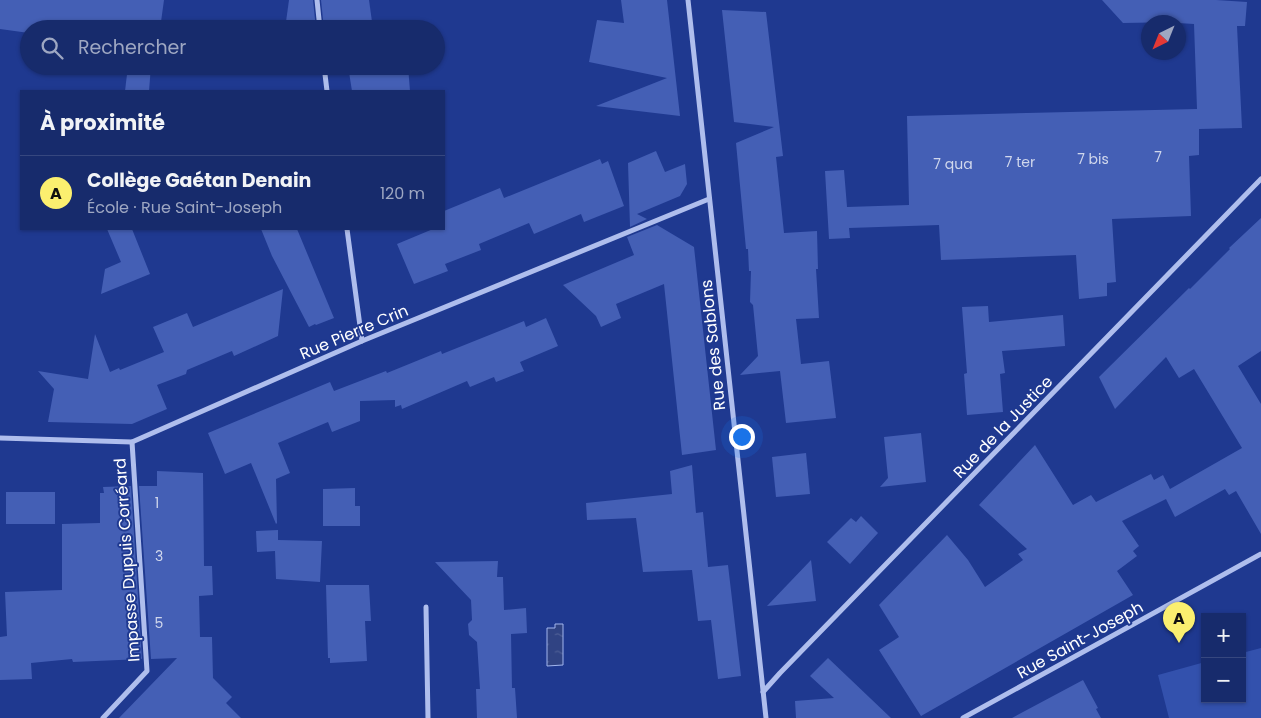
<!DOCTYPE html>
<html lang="fr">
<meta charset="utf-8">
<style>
:root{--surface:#172b6c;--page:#203372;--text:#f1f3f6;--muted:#9ea7c2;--line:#36477f;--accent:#fbef6f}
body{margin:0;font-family:Poppins,sans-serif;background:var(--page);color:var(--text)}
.controls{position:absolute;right:15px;bottom:15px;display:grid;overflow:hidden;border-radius:0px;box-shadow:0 1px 4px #0004}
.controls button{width:45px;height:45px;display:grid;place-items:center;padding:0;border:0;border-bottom:1px solid var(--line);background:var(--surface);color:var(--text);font:25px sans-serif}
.compass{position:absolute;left:1141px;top:15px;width:45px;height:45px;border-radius:50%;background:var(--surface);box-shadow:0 1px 4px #0004;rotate:223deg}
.you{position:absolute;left:741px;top:436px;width:18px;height:18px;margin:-12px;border:4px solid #fff;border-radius:50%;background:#1a73e8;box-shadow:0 0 0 8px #1a73e833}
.badge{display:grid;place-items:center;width:32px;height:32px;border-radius:50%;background:var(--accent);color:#111;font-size:16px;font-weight:700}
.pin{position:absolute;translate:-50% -41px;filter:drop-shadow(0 1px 2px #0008)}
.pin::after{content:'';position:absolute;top:26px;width:18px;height:15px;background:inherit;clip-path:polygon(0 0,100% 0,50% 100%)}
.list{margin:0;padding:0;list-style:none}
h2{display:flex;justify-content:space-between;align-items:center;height:65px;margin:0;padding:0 20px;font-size:21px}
h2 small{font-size:16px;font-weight:400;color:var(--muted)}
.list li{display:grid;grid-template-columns:32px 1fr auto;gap:15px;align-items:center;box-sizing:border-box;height:75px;padding:0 20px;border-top:1px solid var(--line)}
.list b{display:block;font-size:19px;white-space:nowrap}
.list p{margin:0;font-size:16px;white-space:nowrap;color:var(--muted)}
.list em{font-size:16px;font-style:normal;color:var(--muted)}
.icon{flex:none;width:28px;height:28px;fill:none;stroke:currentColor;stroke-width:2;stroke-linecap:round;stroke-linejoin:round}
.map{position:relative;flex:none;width:1261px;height:718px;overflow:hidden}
.search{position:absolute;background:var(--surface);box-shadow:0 1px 4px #0004;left:20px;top:20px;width:425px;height:55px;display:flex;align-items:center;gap:12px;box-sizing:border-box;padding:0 18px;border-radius:28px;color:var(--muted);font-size:19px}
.panel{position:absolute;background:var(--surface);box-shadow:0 1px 4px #0004;left:20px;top:90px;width:425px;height:140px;border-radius:0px}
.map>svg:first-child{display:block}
</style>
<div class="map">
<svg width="1261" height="718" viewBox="0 0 1261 718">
<defs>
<pattern id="water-ripples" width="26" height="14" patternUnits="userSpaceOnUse" patternTransform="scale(1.25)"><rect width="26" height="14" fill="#304383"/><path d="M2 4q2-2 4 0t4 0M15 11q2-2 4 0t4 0" fill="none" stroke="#4f5f96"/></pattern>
</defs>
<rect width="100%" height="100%" fill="#1f3990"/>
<path fill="#3351ad" d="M 1261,648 L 1261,718 L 1169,718 L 1158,675 L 1205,662 L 1205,699 L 1242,699 L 1242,653 Z"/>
<path fill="url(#water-ripples)" stroke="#a2b6ee" d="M 555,624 L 563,624 L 563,665 L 547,666 L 547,628 L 555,628 Z"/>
<g fill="#445fb5">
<path d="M 0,0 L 164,0 L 160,29 L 29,29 L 29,33 L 0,29 Z"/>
<path d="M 289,0 L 313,0 L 316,29 L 285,29 Z"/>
<path d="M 321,0 L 369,0 L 373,29 L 324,29 Z"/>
<path d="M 621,0 L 667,0 L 680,116 L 596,106 L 667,78 L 589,62 L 597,20 L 624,23 Z"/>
<path d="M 1102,0 L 1216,0 L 1247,2 L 1245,26 L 1237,26 L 1242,128 L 1199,129 L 1199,155 L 1189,156 L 1191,216 L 1112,219 L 1116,282 L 1107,283 L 1107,296 L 1079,299 L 1076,255 L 941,260 L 939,225 L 849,228 L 850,238 L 829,239 L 825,171 L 844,170 L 847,207 L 909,205 L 907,116 L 1197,109 L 1194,24 L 1178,23 L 1178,22 L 1123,23 Z"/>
<path d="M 722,10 L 766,12 L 783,156 L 776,157 L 784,233 L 817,231 L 818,269 L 816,269 L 819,318 L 796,319 L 801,364 L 829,361 L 836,418 L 786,423 L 780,371 L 740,375 L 758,356 L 753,305 L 750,302 L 751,271 L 749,271 L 748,249 L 746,249 L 736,143 L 774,127 L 734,122 Z"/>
<path d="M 128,66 L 151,66 L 149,91 L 125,91 Z"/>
<path d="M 348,66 L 408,66 L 410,91 L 352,91 Z"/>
<path d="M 656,151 L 665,172 L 685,164 L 687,184 L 680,196 L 637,214 L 647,219 L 630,227 L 628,163 Z"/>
<path d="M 600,159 L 602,164 L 608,161 L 624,206 L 584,222 L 581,214 L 534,234 L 529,223 L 479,244 L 481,250 L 445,264 L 448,271 L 414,284 L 397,244 L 433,229 L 444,229 L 444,211 L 500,188 L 504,198 Z"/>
<path d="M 1261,218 L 1261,351 L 1238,366 L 1261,404 L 1261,534 L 1236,491 L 1229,495 L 1225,489 L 1175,517 L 1166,499 L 1122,521 L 1139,546 L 1133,551 L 1137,556 L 1117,571 L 1133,595 L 921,716 L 879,650 L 899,637 L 879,605 L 947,535 L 968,560 L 985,587 L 1023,560 L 1018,554 L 1027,549 L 979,505 L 1035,445 L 1073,505 L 1091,495 L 1096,502 L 1151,474 L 1154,480 L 1163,475 L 1170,489 L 1242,448 L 1194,369 L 1179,378 L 1166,357 L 1115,409 L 1099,377 L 1189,288 L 1190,289 L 1230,249 L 1229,248 Z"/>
<path d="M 657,225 L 694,247 L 716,450 L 682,455 L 664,284 L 616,304 L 621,318 L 601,327 L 596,316 L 563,285 L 634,255 L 627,237 Z"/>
<path d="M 107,229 L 132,229 L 150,274 L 101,294 L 105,269 L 121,262 Z"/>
<path d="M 261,229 L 297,229 L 334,318 L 316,325 L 315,324 L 309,327 L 272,256 Z"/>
<path d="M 283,289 L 278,336 L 234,356 L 232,351 L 187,370 L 186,374 L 157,385 L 167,409 L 132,424 L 48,422 L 54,389 L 38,371 L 88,379 L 95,334 L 110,372 L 119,368 L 120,370 L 164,352 L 153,327 L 187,313 L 193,327 Z"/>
<path d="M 988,306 L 989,322 L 1063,315 L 1065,346 L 1002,351 L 1005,373 L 1000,374 L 1003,412 L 967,415 L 964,374 L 967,373 L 962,307 Z"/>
<path d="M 546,318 L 558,346 L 520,362 L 524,371 L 496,382 L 494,377 L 470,387 L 467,381 L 402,409 L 401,405 L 395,407 L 395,400 L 360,401 L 360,421 L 332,432 L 328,422 L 278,443 L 290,473 L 276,479 L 277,523 L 276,524 L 251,463 L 225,474 L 208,433 L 330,382 L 334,391 L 386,371 L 387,373 L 441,351 L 442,354 L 524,321 L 526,327 Z"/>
<path d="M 921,433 L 926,482 L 880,487 L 888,478 L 884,437 Z"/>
<path d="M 806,453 L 810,494 L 776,497 L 772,457 Z"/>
<path d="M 692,465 L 696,513 L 703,512 L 708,567 L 728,565 L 741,676 L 718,679 L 711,620 L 698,621 L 692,570 L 643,572 L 636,518 L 587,520 L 586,503 L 672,494 L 670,471 Z"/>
<path d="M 157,471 L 203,473 L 204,566 L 212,566 L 213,595 L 199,596 L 200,637 L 212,637 L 213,678 L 232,697 L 226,703 L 241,718 L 119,718 L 177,658 L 151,659 L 139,486 L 157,486 Z"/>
<path d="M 131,486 L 142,659 L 73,662 L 72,659 L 31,663 L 32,679 L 0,680 L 0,637 L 7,636 L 5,592 L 62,590 L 62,524 L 100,523 L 100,493 L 104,493 L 103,487 Z"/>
<path d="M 355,488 L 355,506 L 360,506 L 360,526 L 323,526 L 323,489 Z"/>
<rect x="6" y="492" width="49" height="32"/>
<path d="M 861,516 L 878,533 L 850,564 L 827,542 L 851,518 L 856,522 Z"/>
<path d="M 278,530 L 278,540 L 322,541 L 320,582 L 276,579 L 275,551 L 257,552 L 256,531 Z"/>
<path d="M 811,560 L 816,601 L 767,606 Z"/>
<path d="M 498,561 L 497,577 L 503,577 L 504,610 L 526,608 L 527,633 L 511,634 L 512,688 L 515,688 L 517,718 L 477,718 L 476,689 L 480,689 L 477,642 L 469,635 L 468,624 L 472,620 L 471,600 L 435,562 Z"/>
<path d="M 326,585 L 369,585 L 371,621 L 365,621 L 367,661 L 330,663 L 330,658 L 328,658 Z"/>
<path d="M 828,658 L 891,718 L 796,718 L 795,701 L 834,698 L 810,676 Z"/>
<path d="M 1083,680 L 1098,708 L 1096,709 L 1101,718 L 1012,718 Z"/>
</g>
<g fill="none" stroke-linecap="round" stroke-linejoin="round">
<g stroke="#afbeed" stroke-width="5">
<path d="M 317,0 L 320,29"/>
<path d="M 688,0 L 766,718"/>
<path d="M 324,66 L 327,91"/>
<path d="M 347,229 L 362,341"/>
<path d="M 0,438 L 132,442 L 362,341 L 709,199"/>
<path d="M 426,607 L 428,718"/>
<path d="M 763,692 L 780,673 L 1261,179"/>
<path d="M 103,718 L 147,671 L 132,442"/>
<path d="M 963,718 L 1261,554"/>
</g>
</g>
<g text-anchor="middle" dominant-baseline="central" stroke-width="4" stroke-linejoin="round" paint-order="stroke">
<g font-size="14" fill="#d0d7ec">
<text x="1158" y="157">7</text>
<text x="1093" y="159">7 bis</text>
<text x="1020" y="162">7 ter</text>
<text x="953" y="164">7 qua</text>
<text x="157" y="503">1</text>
<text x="159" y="556">3</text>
<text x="159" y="623">5</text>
</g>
<g font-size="16" fill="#fff" stroke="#1f3990">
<text transform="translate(354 332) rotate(-23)">Rue Pierre Crin</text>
<text transform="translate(713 345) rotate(-96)">Rue des Sablons</text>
<text transform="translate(1003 427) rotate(-46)">Rue de la Justice</text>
<text transform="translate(127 560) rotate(-94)">Impasse Dupuis Corréard</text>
<text transform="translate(1080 640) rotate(-29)">Rue Saint-Joseph</text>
</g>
</g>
</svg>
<div class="controls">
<button>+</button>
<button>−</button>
</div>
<svg class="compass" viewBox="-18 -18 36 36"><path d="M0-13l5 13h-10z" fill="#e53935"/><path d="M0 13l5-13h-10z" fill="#9ea7c2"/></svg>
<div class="you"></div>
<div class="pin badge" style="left:1179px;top:643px">A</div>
<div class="search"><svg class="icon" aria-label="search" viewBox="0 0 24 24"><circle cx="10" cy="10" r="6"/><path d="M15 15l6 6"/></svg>Rechercher</div>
<section class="panel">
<h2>À proximité<small></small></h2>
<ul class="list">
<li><span class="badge">A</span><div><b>Collège Gaétan Denain</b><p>École · Rue Saint-Joseph</p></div><em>120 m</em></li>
</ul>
</section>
</div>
